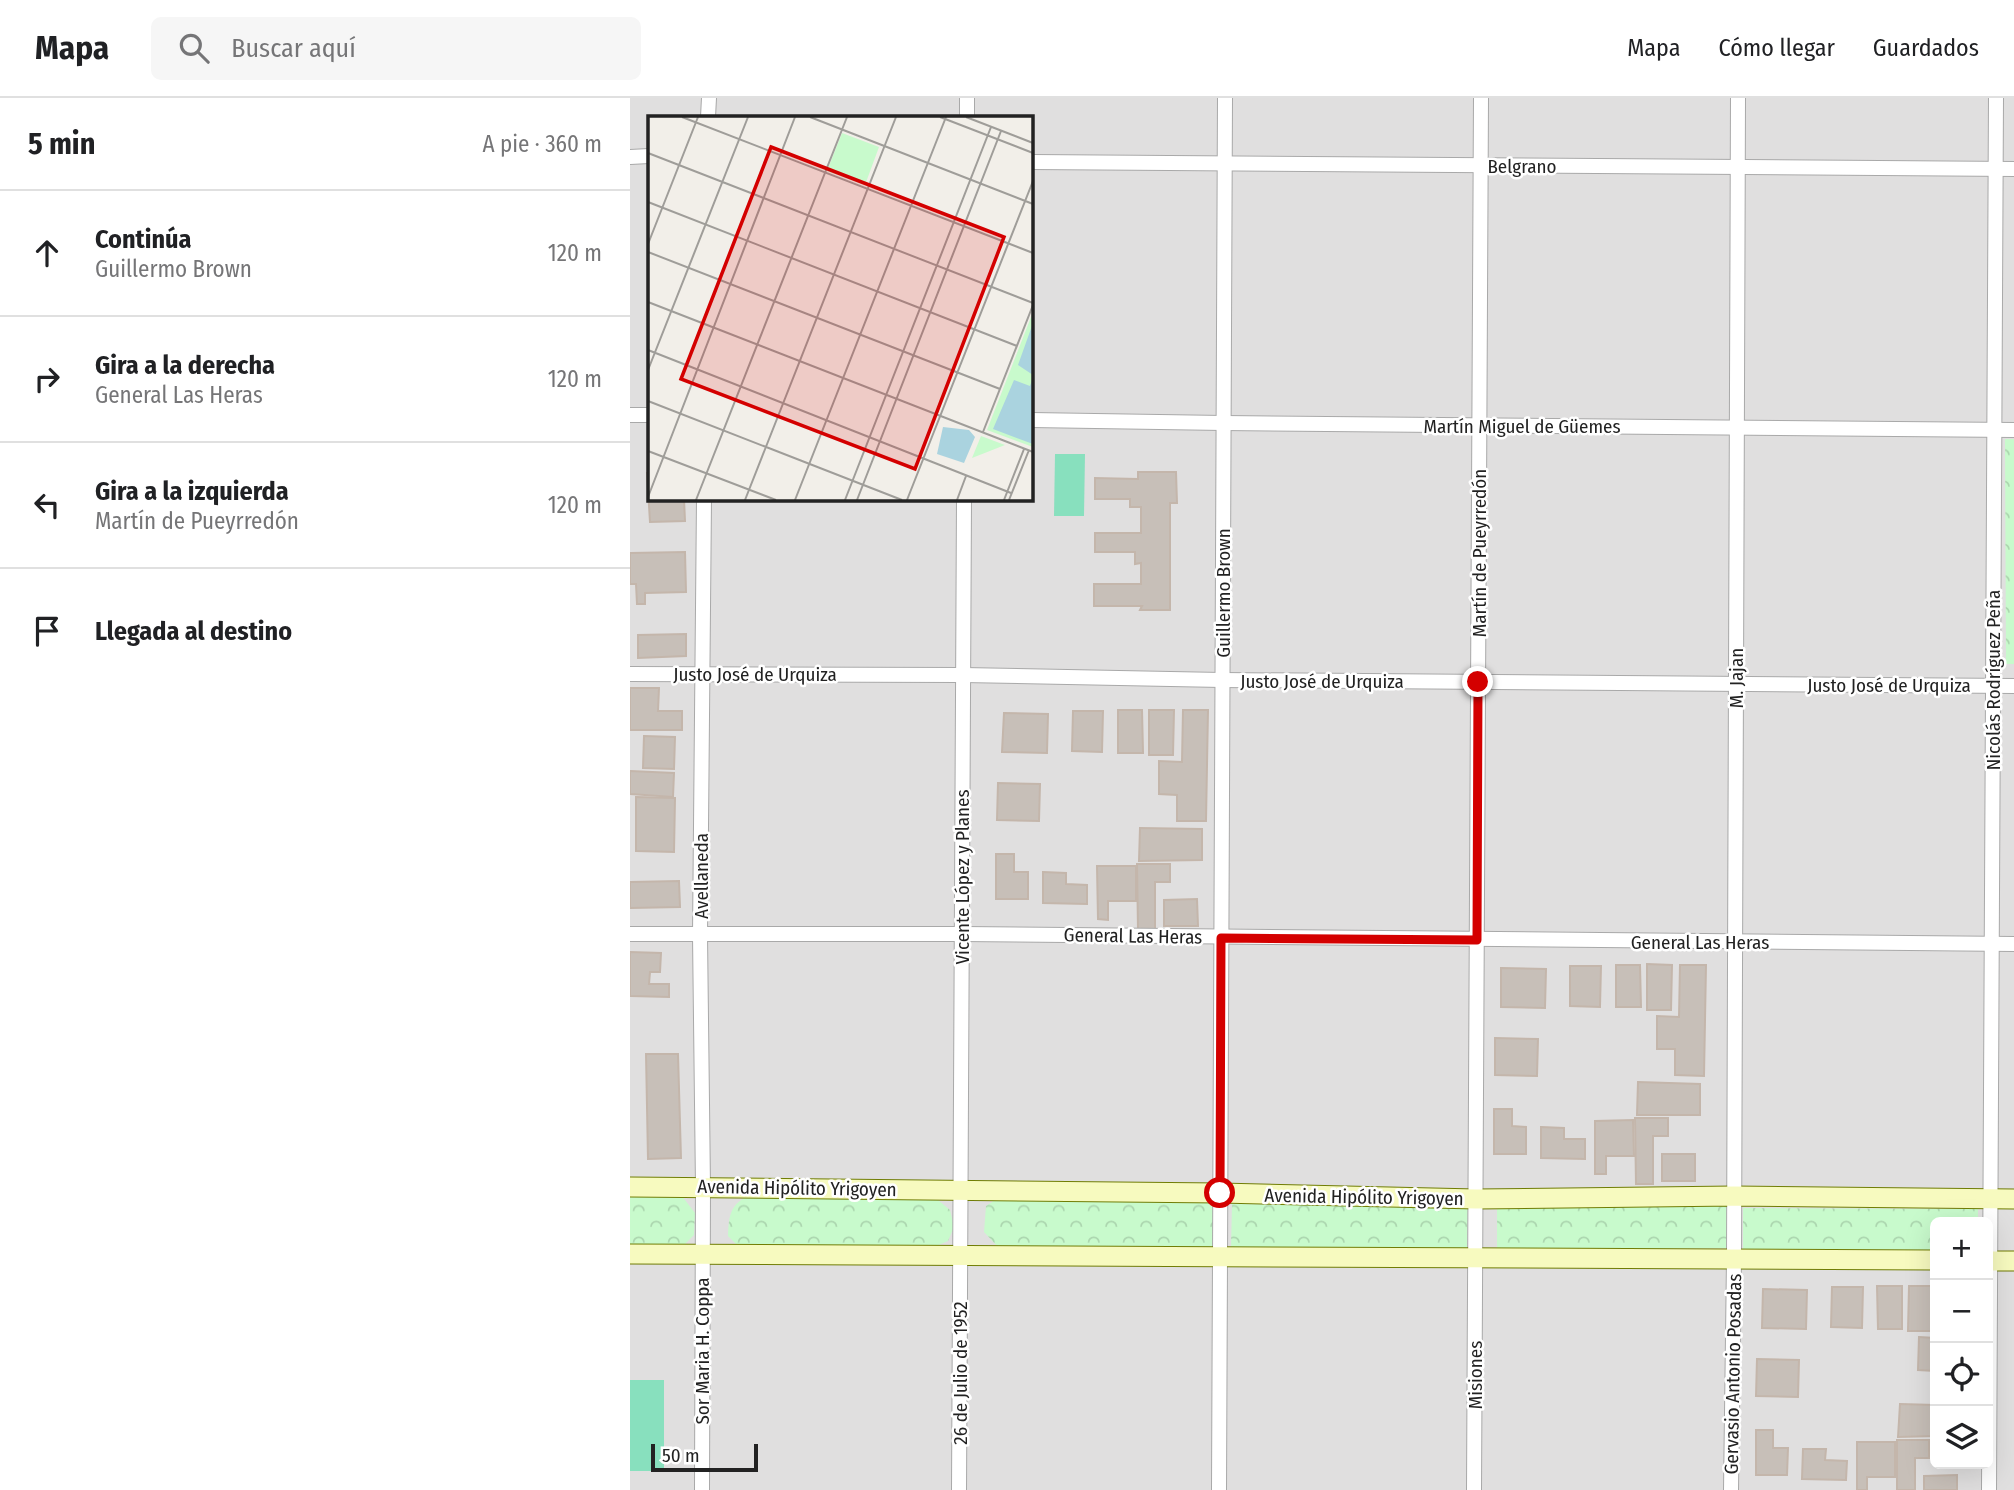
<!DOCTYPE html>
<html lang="es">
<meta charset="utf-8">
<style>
:root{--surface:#fff;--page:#f6f6f6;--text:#202124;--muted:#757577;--line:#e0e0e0}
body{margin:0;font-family:"Fira Sans Condensed",sans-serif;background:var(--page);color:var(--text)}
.controls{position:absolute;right:21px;bottom:21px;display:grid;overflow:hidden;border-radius:10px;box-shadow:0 7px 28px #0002}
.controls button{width:63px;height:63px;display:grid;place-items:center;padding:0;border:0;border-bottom:2px solid var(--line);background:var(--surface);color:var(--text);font:35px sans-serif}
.scale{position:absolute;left:21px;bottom:18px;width:107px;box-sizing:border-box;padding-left:7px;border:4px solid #222;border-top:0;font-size:19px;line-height:24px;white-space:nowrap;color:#222;-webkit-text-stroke:5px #fff;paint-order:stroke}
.stop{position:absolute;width:21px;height:21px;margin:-16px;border:5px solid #d40000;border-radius:50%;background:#fff}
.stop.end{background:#d40000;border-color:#fff;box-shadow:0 2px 7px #0008}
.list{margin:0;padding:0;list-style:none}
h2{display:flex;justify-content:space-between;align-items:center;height:91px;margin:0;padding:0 28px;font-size:30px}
h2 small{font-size:23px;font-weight:400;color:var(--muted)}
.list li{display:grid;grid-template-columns:46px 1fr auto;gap:21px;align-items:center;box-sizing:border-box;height:126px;padding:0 28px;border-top:2px solid var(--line)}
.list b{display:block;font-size:26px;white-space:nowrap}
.list p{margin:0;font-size:23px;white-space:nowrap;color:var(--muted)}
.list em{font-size:23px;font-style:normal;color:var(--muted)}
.icon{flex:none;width:38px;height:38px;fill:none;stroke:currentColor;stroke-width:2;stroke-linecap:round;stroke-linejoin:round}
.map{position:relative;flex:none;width:1384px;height:1392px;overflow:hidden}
header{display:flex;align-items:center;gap:42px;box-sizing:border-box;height:98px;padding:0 35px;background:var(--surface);border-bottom:2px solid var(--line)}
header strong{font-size:33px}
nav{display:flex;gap:38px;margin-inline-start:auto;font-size:24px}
.search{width:490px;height:63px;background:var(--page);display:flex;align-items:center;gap:18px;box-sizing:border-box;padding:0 24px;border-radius:10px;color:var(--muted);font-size:26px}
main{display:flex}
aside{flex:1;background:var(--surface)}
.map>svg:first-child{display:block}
</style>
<header>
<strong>Mapa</strong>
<div class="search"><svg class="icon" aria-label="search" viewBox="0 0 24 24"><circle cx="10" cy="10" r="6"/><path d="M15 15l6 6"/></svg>Buscar aquí</div>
<nav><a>Mapa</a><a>Cómo llegar</a><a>Guardados</a></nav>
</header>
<main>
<aside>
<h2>5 min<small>A pie · 360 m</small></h2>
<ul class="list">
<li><svg class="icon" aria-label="ahead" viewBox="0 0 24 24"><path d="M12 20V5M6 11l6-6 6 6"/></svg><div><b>Continúa</b><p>Guillermo Brown</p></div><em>120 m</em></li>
<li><svg class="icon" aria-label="right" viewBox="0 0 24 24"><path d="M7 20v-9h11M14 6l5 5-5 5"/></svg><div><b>Gira a la derecha</b><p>General Las Heras</p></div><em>120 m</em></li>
<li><svg class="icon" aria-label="left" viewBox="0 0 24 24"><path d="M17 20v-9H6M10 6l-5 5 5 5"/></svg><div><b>Gira a la izquierda</b><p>Martín de Pueyrredón</p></div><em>120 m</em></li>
<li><svg class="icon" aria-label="arrive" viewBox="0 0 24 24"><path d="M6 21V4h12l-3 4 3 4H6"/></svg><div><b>Llegada al destino</b></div></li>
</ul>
</aside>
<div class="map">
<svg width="1384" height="1392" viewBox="0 0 1384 1392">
<defs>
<pattern id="park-crowns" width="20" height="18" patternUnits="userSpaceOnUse" patternTransform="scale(1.75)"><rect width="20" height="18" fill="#c8facc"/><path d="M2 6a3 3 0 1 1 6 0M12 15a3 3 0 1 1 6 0" fill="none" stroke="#acd6af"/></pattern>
</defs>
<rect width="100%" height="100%" fill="#f2efe9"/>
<path fill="#e0dfdf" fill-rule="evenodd" d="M 0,0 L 1384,0 L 1384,1392 L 0,1392 ZM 19,19 L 401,19 L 401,401 L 19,401 ZM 1305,1124 L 1358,1124 L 1358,1366 L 1305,1366 Z"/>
<g fill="url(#park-crowns)">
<path d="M 1375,341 L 1384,341 L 1384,566 L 1376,566 Z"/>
<path d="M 0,1098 L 52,1098 L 65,1115 L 64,1137 L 54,1147 L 0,1147 Z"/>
<path d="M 116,1099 L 308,1102 L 320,1112 L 324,1129 L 318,1143 L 299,1151 L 110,1150 L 98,1138 C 99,1120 99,1108 116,1099 Z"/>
<path d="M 368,1100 L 585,1104 L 585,1149 L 368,1149 L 354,1134 L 356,1108 Z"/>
<path d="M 602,1106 L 838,1109 L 837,1152 L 601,1149 Z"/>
<path d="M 1099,1107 L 1099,1150 L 867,1152 L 867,1109 Z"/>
<path d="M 1113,1110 L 1348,1111 L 1348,1124 L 1305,1124 L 1305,1152 L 1113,1151 Z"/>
</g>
<g fill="#88e0be">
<path d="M 425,356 L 455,356 L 454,418 L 424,418 Z"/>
<rect x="0" y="1282" width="34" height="91"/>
</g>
<g fill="#c7bfb8" stroke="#c4b6ab" stroke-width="2">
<path d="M 508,374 L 546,374 L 547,405 L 540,405 L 540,512 L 510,512 L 512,508 L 464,508 L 464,486 L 511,486 L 511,465 L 505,466 L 505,454 L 465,454 L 465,435 L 511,435 L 511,409 L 500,409 L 500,401 L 465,401 L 465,380 L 508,381 Z"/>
<path d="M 17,375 L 19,375 L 19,401 L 54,401 L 55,423 L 20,424 Z"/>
<path d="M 55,454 L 56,494 L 15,495 L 15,506 L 7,506 L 6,486 L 0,486 L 0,455 Z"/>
<path d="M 56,536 L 56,558 L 8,560 L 8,537 Z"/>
<path d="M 0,590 L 29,590 L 28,613 L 52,613 L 52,632 L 0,632 Z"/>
<path d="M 488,612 L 512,612 L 513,655 L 488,655 Z"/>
<path d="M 519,612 L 544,612 L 543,657 L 519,657 Z"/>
<path d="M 553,612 L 578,612 L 576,723 L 547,723 L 547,697 L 529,696 L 529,663 L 552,664 Z"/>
<path d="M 443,613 L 473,613 L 472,654 L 442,653 Z"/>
<path d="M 374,615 L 418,616 L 417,655 L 372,654 Z"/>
<path d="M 14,638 L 45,639 L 44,671 L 13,670 Z"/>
<path d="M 0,673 L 44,675 L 43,699 L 0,696 Z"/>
<path d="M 368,685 L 410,686 L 409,723 L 367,722 Z"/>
<path d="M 6,699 L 45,700 L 44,754 L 6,753 Z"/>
<path d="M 510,730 L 572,731 L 572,762 L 509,763 Z"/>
<path d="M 366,756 L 384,756 L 384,774 L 398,774 L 398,801 L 366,801 Z"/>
<path d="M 507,766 L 540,766 L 540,784 L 525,784 L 525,831 L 508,831 Z"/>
<path d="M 467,768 L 506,768 L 506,803 L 478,803 L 478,822 L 468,821 Z"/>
<path d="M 413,774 L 436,775 L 436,786 L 457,787 L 457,806 L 413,805 Z"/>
<path d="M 49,783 L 50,809 L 0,810 L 0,784 Z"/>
<path d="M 567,801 L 568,828 L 534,828 L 534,802 Z"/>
<path d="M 0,854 L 31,855 L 30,874 L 20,874 L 19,886 L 39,886 L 39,899 L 0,898 Z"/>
<path d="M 1017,866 L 1042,867 L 1041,912 L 1017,912 Z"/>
<path d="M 986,867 L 1010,867 L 1011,909 L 986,909 Z"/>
<path d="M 1050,867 L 1076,867 L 1074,978 L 1045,977 L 1045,951 L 1027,951 L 1027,918 L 1049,919 Z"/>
<path d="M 940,868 L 971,868 L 970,909 L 940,908 Z"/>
<path d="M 871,870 L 916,871 L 915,910 L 871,909 Z"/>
<path d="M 865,940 L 908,941 L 907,978 L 865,977 Z"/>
<path d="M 16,956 L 48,956 L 51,1060 L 18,1061 Z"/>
<path d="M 1008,984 L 1070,986 L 1070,1017 L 1007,1017 Z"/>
<path d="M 864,1011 L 882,1011 L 882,1028 L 896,1029 L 896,1056 L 864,1056 Z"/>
<path d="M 1005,1020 L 1038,1020 L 1038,1038 L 1023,1038 L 1023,1086 L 1006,1086 Z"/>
<path d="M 1003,1022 L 1004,1058 L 976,1058 L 976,1076 L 965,1076 L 965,1023 Z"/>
<path d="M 911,1029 L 934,1030 L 934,1041 L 955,1041 L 955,1061 L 911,1060 Z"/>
<rect x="1032" y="1056" width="33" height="27"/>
<path d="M 1247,1188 L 1272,1188 L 1272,1231 L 1248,1231 Z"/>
<path d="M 1279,1188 L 1303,1188 L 1303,1233 L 1278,1233 Z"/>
<path d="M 1202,1189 L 1233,1189 L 1232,1230 L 1201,1229 Z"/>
<path d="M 1133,1191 L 1177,1192 L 1176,1231 L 1132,1230 Z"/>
<path d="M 1289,1239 L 1305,1240 L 1305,1273 L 1288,1272 Z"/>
<path d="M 1127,1261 L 1169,1262 L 1168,1299 L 1126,1298 Z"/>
<path d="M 1270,1306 L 1305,1307 L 1305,1338 L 1268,1339 Z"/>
<path d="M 1126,1332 L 1143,1332 L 1143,1350 L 1158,1350 L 1157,1377 L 1126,1377 Z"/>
<path d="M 1267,1342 L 1299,1342 L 1299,1360 L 1285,1360 L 1285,1392 L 1267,1392 Z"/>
<path d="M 1227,1344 L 1265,1344 L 1265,1379 L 1237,1379 L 1237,1392 L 1227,1392 Z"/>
<path d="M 1173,1351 L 1196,1351 L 1195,1362 L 1217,1363 L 1216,1382 L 1172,1381 Z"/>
<path d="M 1327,1377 L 1327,1392 L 1294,1392 L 1294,1378 Z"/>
</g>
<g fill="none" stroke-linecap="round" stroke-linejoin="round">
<g stroke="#a9a9a9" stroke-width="16">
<g id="street">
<path d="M 337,0 L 337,19"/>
<path d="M 78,19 L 79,0"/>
<path d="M 0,59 L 19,58"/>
<path d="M 401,64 L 1384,71"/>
<path d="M 0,317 L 19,317"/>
<path d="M 401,322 L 593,325 L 1384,332"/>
<path d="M 0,576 L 333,577 L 592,582 L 1384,588"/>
<path d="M 0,836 L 332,836 L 1384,846"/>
<path d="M 72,1392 L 73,1089 L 70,837 L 74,401"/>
<path d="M 329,1392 L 334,401"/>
<path d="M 589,1392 L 595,0"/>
<path d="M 844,1392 L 851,0"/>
<path d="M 1101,1392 L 1104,1161 L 1108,0"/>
<path d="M 1359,1392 L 1366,0"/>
</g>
</g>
<g stroke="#707d05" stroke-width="21">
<g id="secondary">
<path d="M 0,1089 L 590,1095 L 846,1101 L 1104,1098 L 1384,1101"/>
<path d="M 0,1156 L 1305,1162"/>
<path d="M 1358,1163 L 1384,1163"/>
</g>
</g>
<use href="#street" stroke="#fff" stroke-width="14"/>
<use href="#secondary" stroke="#f7fabf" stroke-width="19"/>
</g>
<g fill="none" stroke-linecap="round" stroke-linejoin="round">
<path stroke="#d40000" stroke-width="9" d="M 590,1095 L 591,840 L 847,842 L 848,584"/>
</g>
<g text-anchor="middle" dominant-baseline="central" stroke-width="5" stroke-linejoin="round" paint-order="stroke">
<g font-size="19" fill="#222" stroke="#fff">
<text x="892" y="68">Belgrano</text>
<text x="892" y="328">Martín Miguel de Güemes</text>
<text transform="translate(849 455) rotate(-90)">Martín de Pueyrredón</text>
<text transform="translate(593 495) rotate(-90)">Guillermo Brown</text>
<text x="125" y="576">Justo José de Urquiza</text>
<text transform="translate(1106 580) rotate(-90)">M. Jajan</text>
<text transform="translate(1363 582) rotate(-90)">Nicolás Rodríguez Peña</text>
<text x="692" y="583">Justo José de Urquiza</text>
<text x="1259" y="587">Justo José de Urquiza</text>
<text transform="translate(71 778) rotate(-90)">Avellaneda</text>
<text transform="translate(332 779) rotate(-90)">Vicente López y Planes</text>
<text transform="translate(503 838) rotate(1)">General Las Heras</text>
<text x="1070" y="844">General Las Heras</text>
<text transform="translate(167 1090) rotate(1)">Avenida Hipólito Yrigoyen</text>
<text transform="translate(734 1099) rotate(1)">Avenida Hipólito Yrigoyen</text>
<text transform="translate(72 1253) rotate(-90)">Sor Maria H. Coppa</text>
<text transform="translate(330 1275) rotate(-90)">26 de Julio de 1952</text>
<text transform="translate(1103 1276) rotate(-89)">Gervasio Antonio Posadas</text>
<text transform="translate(845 1277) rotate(-90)">Misiones</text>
</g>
</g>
<g transform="translate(18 18)">
<rect width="385" height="385" fill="#f2efe9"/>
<path d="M 194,17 L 231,31 L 217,69 L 179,55 ZM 385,196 L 385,331 L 339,314 ZM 333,320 L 357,329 L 324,342 Z" fill="#c8facc"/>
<path d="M 385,207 L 385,259 L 370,249 ZM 385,261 L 385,328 L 345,313 L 366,264 L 382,270 ZM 295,311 L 321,314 L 327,321 L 316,347 L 289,338 Z" fill="#aad3df"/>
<path fill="none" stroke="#9f9d99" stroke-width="2" d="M 34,1 L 385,137M 162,1 L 385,88M 292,1 L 385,37M 318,1 L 385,27M 0,37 L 385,187M 0,86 L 369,230M 0,128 L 50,1M 0,136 L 352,273M 0,186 L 385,336M 0,234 L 363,377M 0,254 L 100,1M 0,285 L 254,384M 335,316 L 385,189M 0,335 L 128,384M 0,381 L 147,1M 48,384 L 199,1M 97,384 L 248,1M 147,384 L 298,1M 197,384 L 343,11M 209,384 L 353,15M 259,384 L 385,65M 309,384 L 318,360M 356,384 L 376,333M 361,384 L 381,334"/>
<path fill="#d40000" fill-opacity="0.15" stroke="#d40000" stroke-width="3.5" d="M 123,31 L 356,121 L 267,353 L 33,263 Z"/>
<rect width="385" height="385" fill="none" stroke="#222" stroke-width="3.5"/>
</g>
</svg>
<div class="controls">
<button>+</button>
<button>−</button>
<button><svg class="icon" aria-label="locate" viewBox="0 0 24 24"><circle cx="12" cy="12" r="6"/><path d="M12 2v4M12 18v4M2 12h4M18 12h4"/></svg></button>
<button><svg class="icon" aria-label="layers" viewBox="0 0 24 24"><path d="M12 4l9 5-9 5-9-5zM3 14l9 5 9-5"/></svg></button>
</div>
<div class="scale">50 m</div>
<div class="stop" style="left:590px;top:1095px"></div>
<div class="stop end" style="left:848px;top:584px"></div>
</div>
</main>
